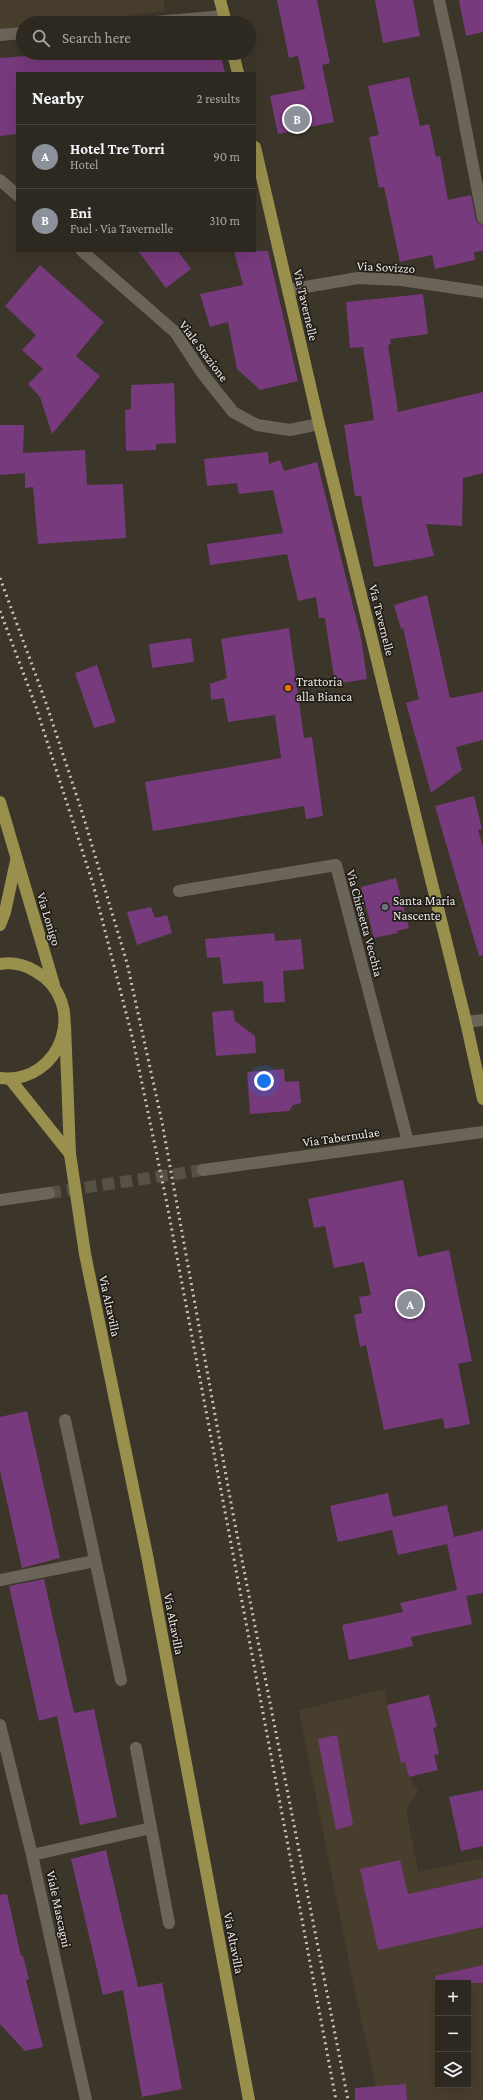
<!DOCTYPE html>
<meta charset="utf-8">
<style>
:root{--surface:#2d2820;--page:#353029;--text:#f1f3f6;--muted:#a7a6a5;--line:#48443e;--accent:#8c9099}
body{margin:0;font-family:"Crimson Pro",serif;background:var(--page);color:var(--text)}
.controls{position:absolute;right:12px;bottom:12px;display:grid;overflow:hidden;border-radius:0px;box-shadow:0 4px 16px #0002}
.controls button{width:36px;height:36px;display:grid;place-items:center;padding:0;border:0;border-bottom:1px solid var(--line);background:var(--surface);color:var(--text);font:20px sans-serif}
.you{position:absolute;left:264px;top:1081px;width:14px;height:14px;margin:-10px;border:3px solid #fff;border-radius:50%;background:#1a73e8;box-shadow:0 0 0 6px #1a73e833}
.badge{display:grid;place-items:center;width:26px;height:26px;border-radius:50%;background:var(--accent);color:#fff;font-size:13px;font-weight:700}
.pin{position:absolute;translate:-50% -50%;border:2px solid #fff;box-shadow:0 1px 4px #0006}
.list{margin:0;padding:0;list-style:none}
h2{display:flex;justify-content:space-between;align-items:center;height:52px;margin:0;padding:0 16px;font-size:17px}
h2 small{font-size:13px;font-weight:400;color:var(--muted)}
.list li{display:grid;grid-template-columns:26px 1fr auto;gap:12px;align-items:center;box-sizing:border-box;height:64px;padding:0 16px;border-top:1px solid var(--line)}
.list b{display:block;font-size:15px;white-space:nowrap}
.list p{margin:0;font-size:13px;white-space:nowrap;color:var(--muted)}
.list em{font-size:13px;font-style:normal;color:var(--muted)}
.icon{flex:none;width:22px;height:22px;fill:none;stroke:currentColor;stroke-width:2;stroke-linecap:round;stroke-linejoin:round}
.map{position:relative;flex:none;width:483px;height:2100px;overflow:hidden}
.search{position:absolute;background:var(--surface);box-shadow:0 4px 16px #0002;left:16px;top:16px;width:240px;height:44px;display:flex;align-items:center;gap:10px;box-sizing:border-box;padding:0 14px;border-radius:22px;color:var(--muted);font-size:15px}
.panel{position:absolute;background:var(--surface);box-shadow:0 4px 16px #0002;left:16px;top:72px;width:240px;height:180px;border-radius:0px}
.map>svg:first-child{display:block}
</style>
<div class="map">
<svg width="483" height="2100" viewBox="0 0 483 2100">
<rect width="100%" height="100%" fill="#3c362a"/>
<g fill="#483e2d" fill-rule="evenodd">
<path d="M 0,0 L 164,0 L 165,11 L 71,23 L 23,23 L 23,29 L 0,32 Z"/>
<path d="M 384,1689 L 401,1763 L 405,1762 L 409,1777 L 418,1791 L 406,1809 L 418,1872 L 483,1858 L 483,2100 L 379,2100 L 352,1977 L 299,1710 ZM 438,1983 L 468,1983 L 468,2085 L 438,2085 Z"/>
</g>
<g fill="#773a7c">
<path d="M 277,0 L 317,0 L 330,63 L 322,65 L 334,122 L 278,134 L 270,96 L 305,89 L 298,56 L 289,58 Z"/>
<path d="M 375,0 L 413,0 L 420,36 L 383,43 Z"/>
<path d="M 459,0 L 483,0 L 483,32 L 466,36 Z"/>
<path d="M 66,53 L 220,53 L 225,73 L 17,73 L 17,134 L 0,136 L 0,58 Z"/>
<path d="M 409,77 L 420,126 L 429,124 L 436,157 L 440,156 L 448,200 L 471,195 L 476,220 L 478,223 L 483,225 L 483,251 L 474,252 L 475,260 L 435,269 L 432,255 L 400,262 L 384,187 L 379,188 L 369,137 L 379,135 L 368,86 Z"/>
<path d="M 138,251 L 178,251 L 191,269 L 166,288 Z"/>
<path d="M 234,251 L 268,251 L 298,381 L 260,390 L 237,369 L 228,322 L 210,327 L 200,294 L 243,285 Z"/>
<path d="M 40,265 L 104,322 L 76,356 L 100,376 L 52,434 L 40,397 L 28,384 L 43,369 L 22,350 L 36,335 L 5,306 Z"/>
<path d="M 423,294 L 428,334 L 390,339 L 391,344 L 388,345 L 398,412 L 483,392 L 483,473 L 463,478 L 462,526 L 426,524 L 434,556 L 374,567 L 361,496 L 355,496 L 344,425 L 374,420 L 363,347 L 350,348 L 346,302 Z"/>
<path d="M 174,383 L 176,443 L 156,444 L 156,450 L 126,451 L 125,410 L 131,409 L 131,385 Z"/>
<path d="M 0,425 L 24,425 L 23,453 L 85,450 L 87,485 L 123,484 L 126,538 L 38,544 L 33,487 L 25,488 L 25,473 L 0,475 Z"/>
<path d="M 268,452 L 269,464 L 280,460 L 284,471 L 317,462 L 361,638 L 367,679 L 335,684 L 325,618 L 319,618 L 316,597 L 298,601 L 287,554 L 210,565 L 207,544 L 283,533 L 273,490 L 239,494 L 237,483 L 207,486 L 204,459 Z"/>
<path d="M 427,595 L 450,698 L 483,692 L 483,740 L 456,747 L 462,770 L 431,793 L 406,703 L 419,699 L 403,628 L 401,629 L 394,605 Z"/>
<path d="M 289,628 L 304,738 L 312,737 L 323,816 L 306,819 L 304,806 L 153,831 L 145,782 L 281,758 L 275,715 L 228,722 L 224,698 L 211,700 L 210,684 L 227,678 L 221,639 Z"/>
<path d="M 191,638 L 194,662 L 152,668 L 149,644 Z"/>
<path d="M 97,665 L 116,722 L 94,728 L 75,673 Z"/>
<path d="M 474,796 L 482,829 L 478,830 L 483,847 L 483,955 L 479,956 L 435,806 Z"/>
<path d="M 396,878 L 409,928 L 397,931 L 398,933 L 374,938 L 361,887 Z"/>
<path d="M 151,907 L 155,918 L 167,915 L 172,933 L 137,945 L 127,912 Z"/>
<path d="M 274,933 L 275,941 L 301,939 L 304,969 L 283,971 L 285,1002 L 264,1003 L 263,981 L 223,984 L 220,957 L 207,958 L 205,939 Z"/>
<path d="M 233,1010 L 235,1021 L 255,1036 L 256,1053 L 216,1056 L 212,1012 Z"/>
<path d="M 284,1069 L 285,1082 L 299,1081 L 301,1103 L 293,1105 L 289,1111 L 250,1114 L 247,1072 Z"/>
<path d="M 403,1180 L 418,1257 L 449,1250 L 472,1361 L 458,1364 L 470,1424 L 445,1429 L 443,1418 L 384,1430 L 366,1345 L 360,1347 L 354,1315 L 362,1313 L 359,1297 L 371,1295 L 364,1262 L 334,1268 L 325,1226 L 314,1228 L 308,1199 Z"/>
<path d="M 27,1411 L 60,1558 L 22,1568 L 0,1471 L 0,1417 Z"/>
<path d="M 388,1493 L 393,1517 L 447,1505 L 454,1537 L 483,1530 L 483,1593 L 466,1596 L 472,1624 L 411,1637 L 413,1646 L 349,1660 L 342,1625 L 403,1612 L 400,1603 L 457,1590 L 447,1544 L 398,1555 L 392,1530 L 338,1542 L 330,1506 Z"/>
<path d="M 44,1579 L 74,1713 L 94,1709 L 117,1817 L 80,1825 L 57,1716 L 39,1721 L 9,1586 Z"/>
<path d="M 429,1695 L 437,1727 L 433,1728 L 439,1754 L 434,1755 L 438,1770 L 409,1777 L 405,1762 L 401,1763 L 387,1705 Z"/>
<path d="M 337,1735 L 353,1825 L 336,1830 L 318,1739 Z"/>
<path d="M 483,1790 L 483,1846 L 461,1851 L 449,1797 Z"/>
<path d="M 106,1850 L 138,1987 L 162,1983 L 182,2089 L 142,2097 L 123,1990 L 103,1995 L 71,1859 Z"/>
<path d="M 400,1860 L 408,1894 L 483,1878 L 483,1927 L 378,1950 L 360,1869 Z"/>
<path d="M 7,1894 L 21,1956 L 23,1956 L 29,1979 L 26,1980 L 43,2047 L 25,2051 L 0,2024 L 0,1895 Z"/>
<path d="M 483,1965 L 483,1983 L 436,1983 L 435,1976 Z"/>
<path d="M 406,2084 L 407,2100 L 355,2100 L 355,2088 Z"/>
</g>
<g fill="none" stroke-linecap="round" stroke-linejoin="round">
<path stroke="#565145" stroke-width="12" stroke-dasharray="12 6" stroke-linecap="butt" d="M 49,1193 L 203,1170"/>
<g stroke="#6b6458" stroke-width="12">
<path d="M 439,0 L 454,68 L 483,218"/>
<path d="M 144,23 L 224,16"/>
<path d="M 0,35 L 23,33"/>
<path d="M 0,180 L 17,195"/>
<path d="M 82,251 L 175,332 L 202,373 L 233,412 L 257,425 L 290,430 L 319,424"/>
<path d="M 288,290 L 358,278 L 401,280 L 483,292"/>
<path d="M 179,891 L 336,865 L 408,1142"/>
<path d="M 466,1022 L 483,1020"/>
<path d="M 203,1170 L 483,1132"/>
<path d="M 0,1200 L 49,1193"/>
<path d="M 65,1420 L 121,1680"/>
<path d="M 0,1580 L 95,1561"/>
<path d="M 0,1725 L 32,1855 L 86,2100"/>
<path d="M 136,1748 L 169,1923"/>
<path d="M 32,1855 L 151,1828"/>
</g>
<g stroke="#99904d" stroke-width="12">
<path d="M 220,0 L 226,23"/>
<path d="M 233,53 L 238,73"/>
<path d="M 255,147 L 319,424 L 466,1022 L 483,1099"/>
<path d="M 0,802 L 54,985"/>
<path d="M 0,925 L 5,912 L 16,861"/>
<path d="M 0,964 C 12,962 25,965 35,971 C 90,1002 62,1085 0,1078"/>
<path d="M 65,1025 L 70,1154 L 85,1254 L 147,1555 L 249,2100"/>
<path d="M 10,1079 L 70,1154"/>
</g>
<g stroke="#c8c3bb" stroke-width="3" stroke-dasharray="2 4" stroke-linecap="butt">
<path d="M 0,578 L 45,700 L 83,815 L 127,963 L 162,1122 L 233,1514 L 348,2100"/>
<path d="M 0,611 L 35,704 L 93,884 L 133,1040 L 167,1204 L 336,2100"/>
</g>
</g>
<circle fill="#e8710a" stroke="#201d18" stroke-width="1.5" cx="288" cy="688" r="4"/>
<circle fill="#6b7280" stroke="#201d18" stroke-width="1.5" cx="385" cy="907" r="4"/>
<g text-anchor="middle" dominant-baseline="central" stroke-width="3.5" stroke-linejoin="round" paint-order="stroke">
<g font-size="13" fill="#ebe7e0" stroke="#201d18">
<text transform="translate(386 267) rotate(3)">Via Sovizzo</text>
<text transform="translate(306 305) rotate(77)">Via Tavernelle</text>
<text transform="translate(204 351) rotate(53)">Viale Stazione</text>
<text transform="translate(382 620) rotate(76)">Via Tavernelle</text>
<text transform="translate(49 919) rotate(73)">Via Lonigo</text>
<text transform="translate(365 923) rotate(75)">Via Chiesetta Vecchia</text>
<text transform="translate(341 1137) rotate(-8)">Via Tabernulae</text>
<text transform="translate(110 1306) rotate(78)">Via Altavilla</text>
<text transform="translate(174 1624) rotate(79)">Via Altavilla</text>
<text transform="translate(59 1909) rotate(78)">Viale Mascagni</text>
<text transform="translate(234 1943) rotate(79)">Via Altavilla</text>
</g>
<g font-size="13" fill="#ebe7e0" stroke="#201d18" text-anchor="start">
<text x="296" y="681">Trattoria<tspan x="296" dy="15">alla Bianca</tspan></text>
<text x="393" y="900">Santa Maria<tspan x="393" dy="15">Nascente</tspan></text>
</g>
</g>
</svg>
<div class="controls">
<button>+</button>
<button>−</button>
<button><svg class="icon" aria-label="layers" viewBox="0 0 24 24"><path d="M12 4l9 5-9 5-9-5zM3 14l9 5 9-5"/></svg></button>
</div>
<div class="you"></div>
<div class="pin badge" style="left:410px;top:1304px">A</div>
<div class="pin badge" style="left:297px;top:119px">B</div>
<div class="search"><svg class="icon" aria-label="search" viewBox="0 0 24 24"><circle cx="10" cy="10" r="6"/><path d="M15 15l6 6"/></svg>Search here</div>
<section class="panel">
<h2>Nearby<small>2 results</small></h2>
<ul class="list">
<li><span class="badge">A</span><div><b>Hotel Tre Torri</b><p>Hotel</p></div><em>90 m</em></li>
<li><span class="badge">B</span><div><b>Eni</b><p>Fuel · Via Tavernelle</p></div><em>310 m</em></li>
</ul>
</section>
</div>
